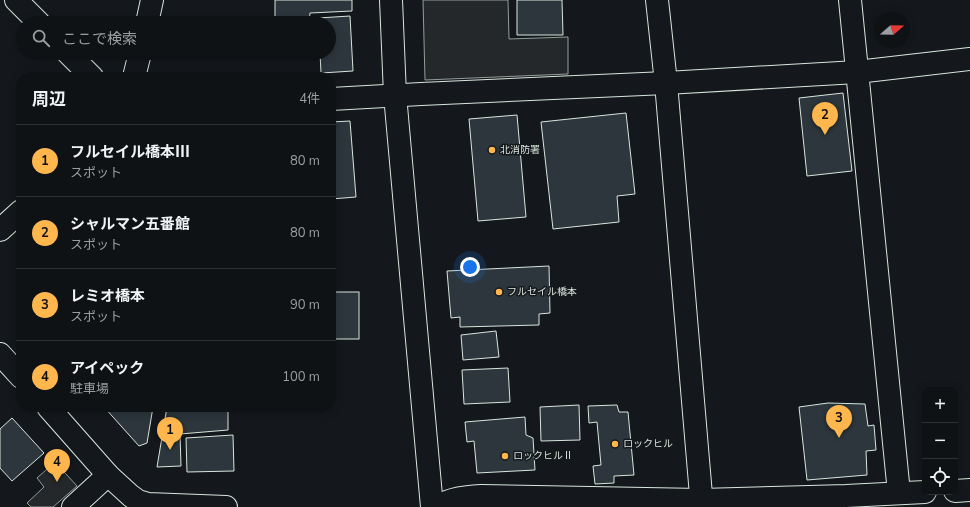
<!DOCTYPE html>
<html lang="ja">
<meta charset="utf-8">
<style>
:root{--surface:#0f1215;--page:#1d2022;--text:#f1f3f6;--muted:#9b9ea0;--line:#2f3234;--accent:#ffb74d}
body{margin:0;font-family:"Nunito Sans","Noto Sans JP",sans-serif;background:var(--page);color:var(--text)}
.controls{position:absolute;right:12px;bottom:12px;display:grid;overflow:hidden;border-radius:8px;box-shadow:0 2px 10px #0003}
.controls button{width:36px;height:36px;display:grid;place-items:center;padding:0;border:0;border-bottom:1px solid var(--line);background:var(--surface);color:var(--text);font:20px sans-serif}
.compass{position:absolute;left:874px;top:12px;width:36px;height:36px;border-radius:50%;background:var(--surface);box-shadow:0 2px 10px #0003;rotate:70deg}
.you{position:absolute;left:470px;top:267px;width:14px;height:14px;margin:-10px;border:3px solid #fff;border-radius:50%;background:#1a73e8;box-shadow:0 0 0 6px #1a73e833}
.badge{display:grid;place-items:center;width:26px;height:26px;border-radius:50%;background:var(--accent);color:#111;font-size:13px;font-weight:700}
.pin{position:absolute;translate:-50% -33px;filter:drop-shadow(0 1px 2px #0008)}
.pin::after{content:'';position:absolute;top:21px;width:14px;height:12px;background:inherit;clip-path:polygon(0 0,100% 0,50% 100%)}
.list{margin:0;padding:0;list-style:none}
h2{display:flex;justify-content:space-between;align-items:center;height:52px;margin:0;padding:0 16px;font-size:17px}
h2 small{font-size:13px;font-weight:400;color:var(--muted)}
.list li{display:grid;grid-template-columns:26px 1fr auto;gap:12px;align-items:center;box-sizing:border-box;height:72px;padding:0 16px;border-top:1px solid var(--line)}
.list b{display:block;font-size:15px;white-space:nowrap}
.list p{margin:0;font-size:13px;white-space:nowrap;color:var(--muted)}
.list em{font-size:13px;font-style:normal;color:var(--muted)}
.icon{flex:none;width:22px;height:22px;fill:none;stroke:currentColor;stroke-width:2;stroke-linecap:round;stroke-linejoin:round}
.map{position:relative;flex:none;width:970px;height:507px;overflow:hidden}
.search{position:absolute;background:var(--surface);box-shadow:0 2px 10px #0003;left:16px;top:16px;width:320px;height:44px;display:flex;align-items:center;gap:10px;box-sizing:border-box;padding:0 14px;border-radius:22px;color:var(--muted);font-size:15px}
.panel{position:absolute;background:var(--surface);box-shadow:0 2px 10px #0003;left:16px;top:72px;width:320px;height:340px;border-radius:16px}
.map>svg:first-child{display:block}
</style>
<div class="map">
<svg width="970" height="507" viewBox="0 0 970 507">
<rect width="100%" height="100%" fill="#14181c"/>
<g fill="#24282b" stroke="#939e99">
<path d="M 423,0 L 508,0 L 509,39 L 568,37 L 568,74 L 425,80 Z"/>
<path d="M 55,462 L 77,486 L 53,507 L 31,507 L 27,503 L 44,487 L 37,478 Z"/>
</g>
<g fill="#2c363c" stroke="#d8e6dc">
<path d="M 275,0 L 352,0 L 352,11 L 310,13 L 309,23 L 275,23 Z"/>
<path d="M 517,0 L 562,0 L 563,35 L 517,35 Z"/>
<path d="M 350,16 L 353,71 L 321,73 L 320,53 L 329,53 L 329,23 L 318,23 L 318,18 Z"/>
<path d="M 843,93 L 852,171 L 807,176 L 799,98 Z"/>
<path d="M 626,113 L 635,194 L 617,196 L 619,222 L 553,229 L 541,122 Z"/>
<path d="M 517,115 L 526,217 L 478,221 L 469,119 Z"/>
<path d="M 350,121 L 356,197 L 331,199 L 331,122 Z"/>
<path d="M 549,266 L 550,313 L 539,314 L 539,325 L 460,327 L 460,317 L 451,318 L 447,271 Z"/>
<rect x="331" y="292" width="28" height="47"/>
<path d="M 496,331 L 499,357 L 463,360 L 461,335 Z"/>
<path d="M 508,368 L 510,402 L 464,404 L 462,370 Z"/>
<path d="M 828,403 L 865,404 L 868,426 L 874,425 L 876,450 L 866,451 L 867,475 L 807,480 L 799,407 Z"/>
<path d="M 579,405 L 580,440 L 541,441 L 540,407 Z"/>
<path d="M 617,405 L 619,412 L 628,412 L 634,475 L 614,476 L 614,483 L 595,484 L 593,466 L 601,465 L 597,422 L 589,423 L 588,406 Z"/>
<path d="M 104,407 L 153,407 L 147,443 L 139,446 Z"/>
<path d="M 167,407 L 228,407 L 228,430 L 180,434 L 181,466 L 157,467 Z"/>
<path d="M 525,417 L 526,435 L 533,438 L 535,470 L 477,473 L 474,441 L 467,442 L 465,422 Z"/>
<path d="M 12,418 L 44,453 L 12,481 L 0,468 L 0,429 Z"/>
<path d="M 233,435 L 234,471 L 187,472 L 186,438 Z"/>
</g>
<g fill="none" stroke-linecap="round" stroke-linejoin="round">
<g stroke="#d8e6dc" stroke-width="24">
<g id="minor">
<path d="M 16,0 L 39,23"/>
<path d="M 657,0 L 666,83 L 702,507"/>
<path d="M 850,0 L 899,493"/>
<path d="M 147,23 L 152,0"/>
<path d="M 68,53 L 92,77"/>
<path d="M 134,77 L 140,53"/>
<path d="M 331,99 L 421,94 L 666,83 L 857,72 L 970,59"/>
<path d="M 0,230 L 21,211"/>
<path d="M 955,491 L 970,490"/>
<path d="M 73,507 L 108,475"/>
<path d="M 436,507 C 452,498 464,497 481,496 L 701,500 L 846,496 L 925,492"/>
</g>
</g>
<g stroke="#d8e6dc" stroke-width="24">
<g id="tertiary">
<path d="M 391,0 L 395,95 L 432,507"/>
<path d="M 0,354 L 21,377"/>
<path d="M 48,407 L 108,475 L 131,496 L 138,501 L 148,504 L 226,507"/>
</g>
</g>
<use href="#minor" stroke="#14181c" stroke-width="22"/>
<use href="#tertiary" stroke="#14181c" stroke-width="22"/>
</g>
<g fill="#ffb74d" stroke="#14181c" stroke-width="1.5">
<circle cx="492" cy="150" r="4"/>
<circle cx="499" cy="292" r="4"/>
<circle cx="615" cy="444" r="4"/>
<circle cx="505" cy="456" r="4"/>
</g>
<g text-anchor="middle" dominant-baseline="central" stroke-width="3" stroke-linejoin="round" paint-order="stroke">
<g font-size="10" fill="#d8e6dc" stroke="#14181c" text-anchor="start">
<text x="500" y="150">北消防署</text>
<text x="507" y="292">フルセイル橋本</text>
<text x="623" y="444">ロックヒル</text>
<text x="513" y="456">ロックヒルⅡ</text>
</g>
</g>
</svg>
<div class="controls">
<button>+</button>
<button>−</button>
<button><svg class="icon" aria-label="locate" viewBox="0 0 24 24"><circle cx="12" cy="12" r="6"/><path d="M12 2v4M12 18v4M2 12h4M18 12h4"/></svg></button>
</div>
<svg class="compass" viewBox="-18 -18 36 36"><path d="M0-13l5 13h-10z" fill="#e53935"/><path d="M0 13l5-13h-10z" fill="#9b9ea0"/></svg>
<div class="you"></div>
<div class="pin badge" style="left:170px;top:450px">1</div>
<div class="pin badge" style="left:825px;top:135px">2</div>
<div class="pin badge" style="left:839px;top:438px">3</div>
<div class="pin badge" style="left:57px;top:482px">4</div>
<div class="search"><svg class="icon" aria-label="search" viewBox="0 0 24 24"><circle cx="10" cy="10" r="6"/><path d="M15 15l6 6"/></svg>ここで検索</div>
<section class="panel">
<h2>周辺<small>4件</small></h2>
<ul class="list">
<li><span class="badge">1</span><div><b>フルセイル橋本Ⅲ</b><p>スポット</p></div><em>80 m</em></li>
<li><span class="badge">2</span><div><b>シャルマン五番館</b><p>スポット</p></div><em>80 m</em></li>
<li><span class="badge">3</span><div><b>レミオ橋本</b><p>スポット</p></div><em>90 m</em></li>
<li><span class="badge">4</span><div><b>アイペック</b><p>駐車場</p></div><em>100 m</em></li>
</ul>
</section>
</div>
